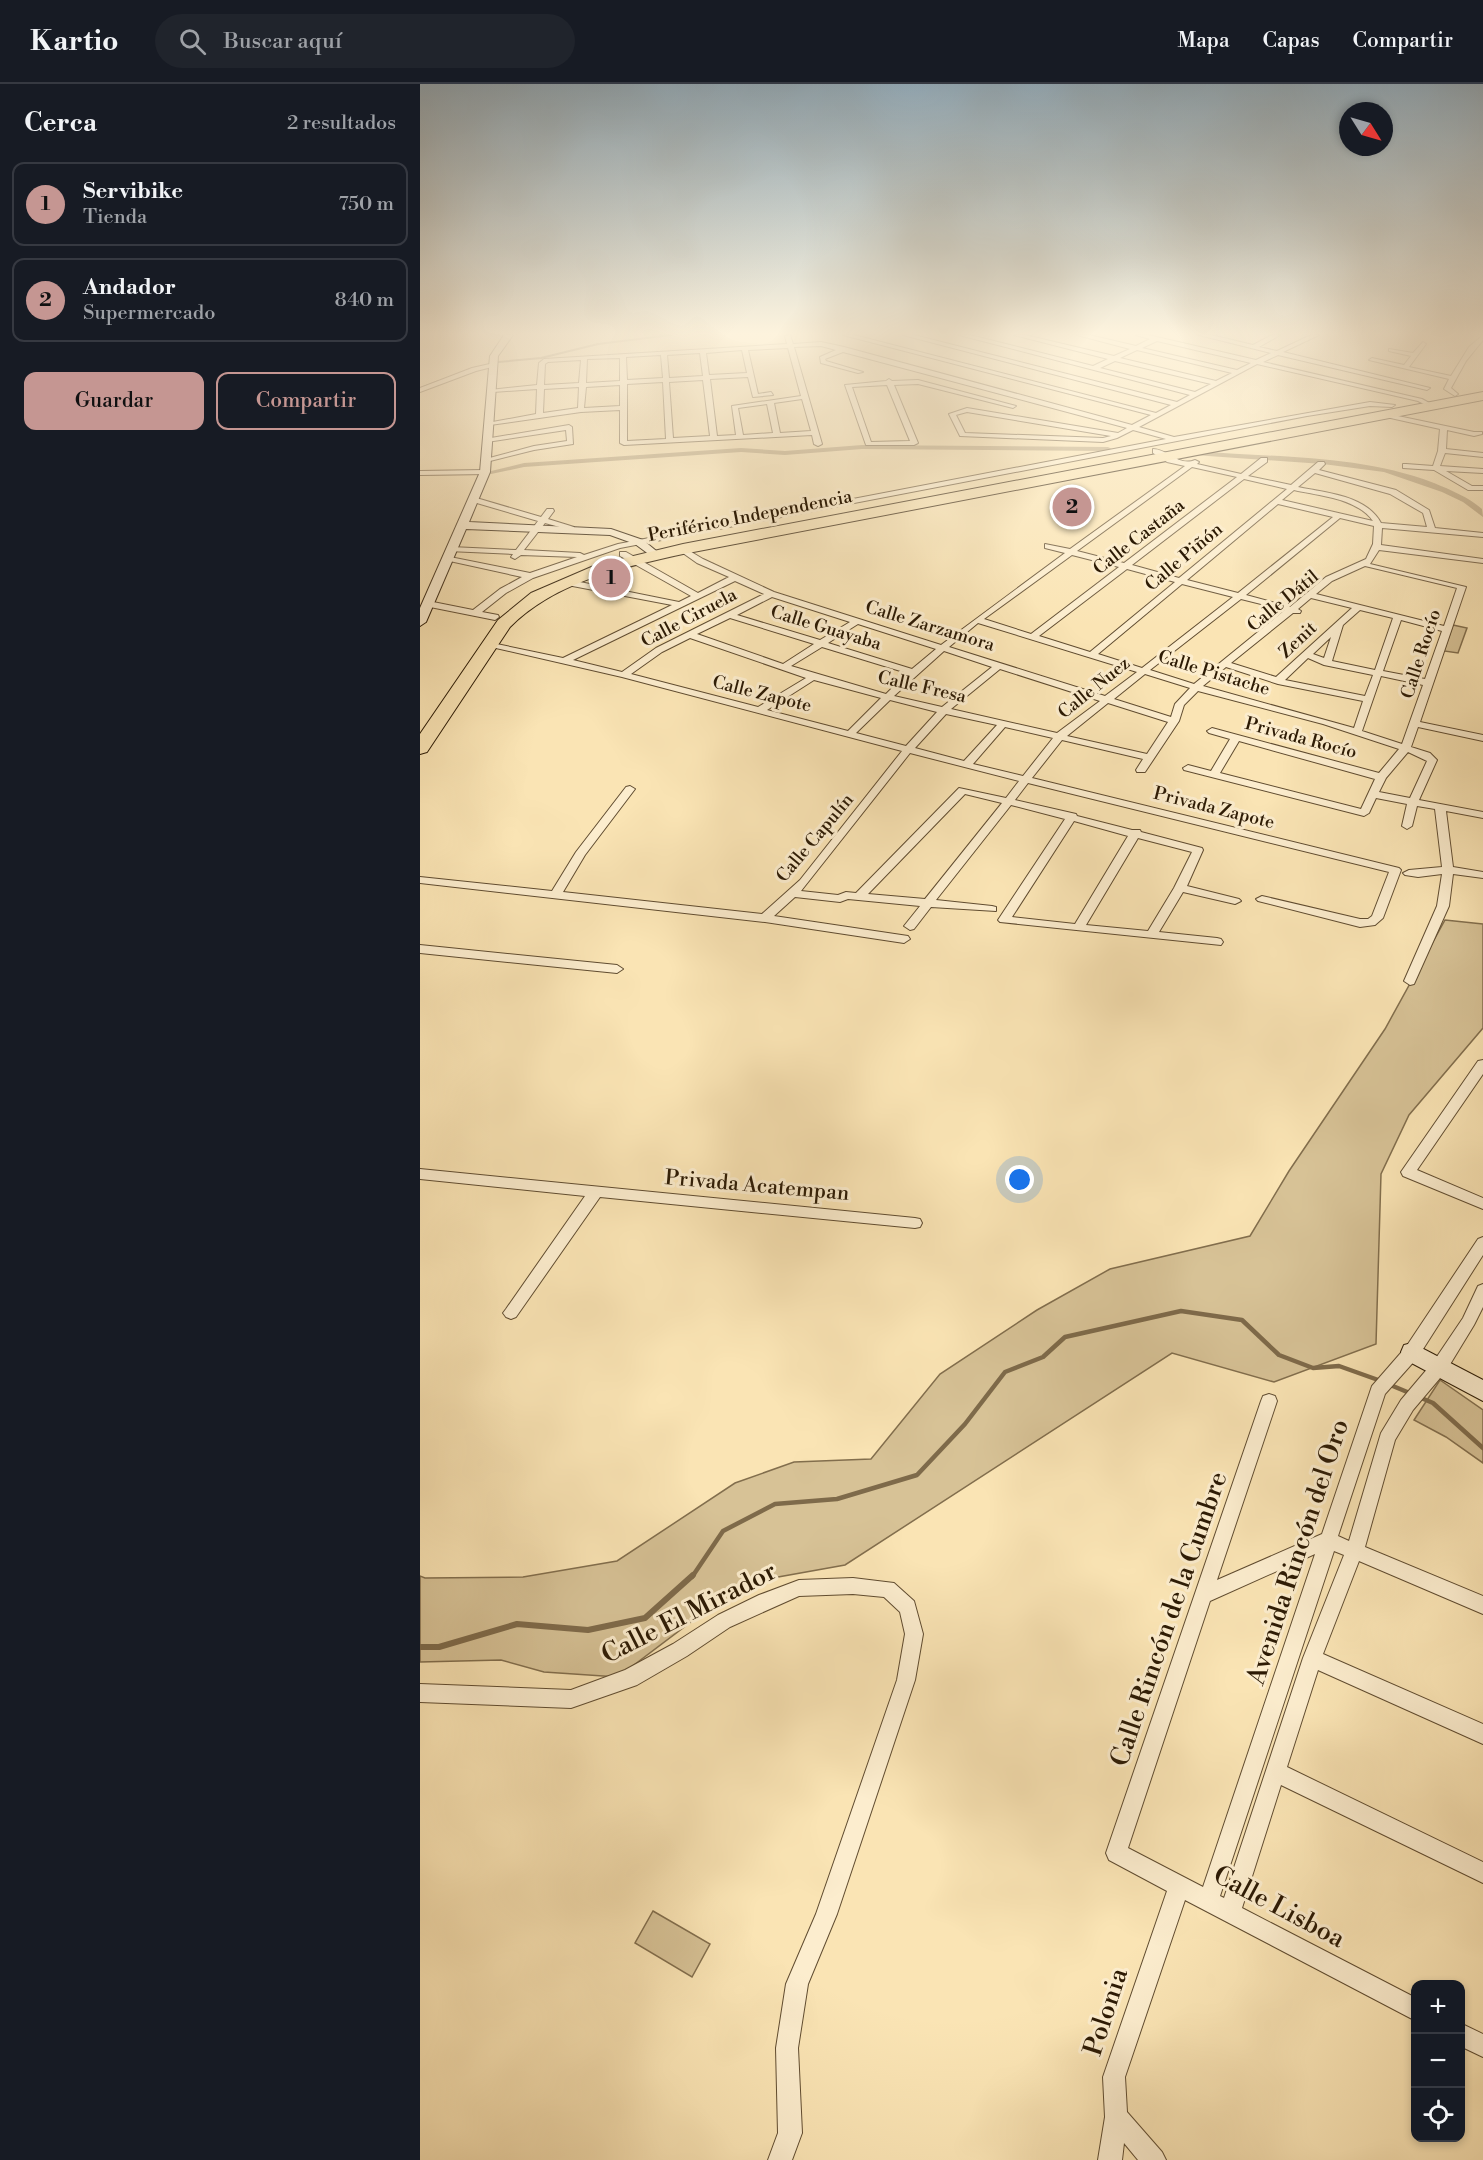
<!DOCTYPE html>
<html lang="es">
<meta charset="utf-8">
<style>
:root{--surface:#171b24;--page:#20242c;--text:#f1f3f6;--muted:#9ea1a6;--line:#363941;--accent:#c59692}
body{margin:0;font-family:"Libre Bodoni",serif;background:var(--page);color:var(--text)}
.controls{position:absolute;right:18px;bottom:18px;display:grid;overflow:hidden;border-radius:12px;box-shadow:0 3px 9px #0003}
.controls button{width:54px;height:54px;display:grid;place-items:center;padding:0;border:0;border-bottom:2px solid var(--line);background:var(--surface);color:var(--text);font:30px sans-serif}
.compass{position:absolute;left:919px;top:18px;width:54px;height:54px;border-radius:50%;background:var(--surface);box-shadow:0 3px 9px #0003;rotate:127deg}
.you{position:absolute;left:600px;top:1096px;width:21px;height:21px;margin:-15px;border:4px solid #fff;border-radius:50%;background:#1a73e8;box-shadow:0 0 0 9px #1a73e833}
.badge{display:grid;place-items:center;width:39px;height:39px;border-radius:50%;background:var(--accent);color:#111;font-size:20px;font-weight:700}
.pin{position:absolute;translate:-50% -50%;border:3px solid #fff;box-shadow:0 2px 6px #0006}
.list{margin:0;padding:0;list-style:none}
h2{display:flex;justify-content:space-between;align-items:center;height:78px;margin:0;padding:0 24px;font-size:26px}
h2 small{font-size:20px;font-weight:400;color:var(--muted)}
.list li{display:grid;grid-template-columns:39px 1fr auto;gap:18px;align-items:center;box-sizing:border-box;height:84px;margin:0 12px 12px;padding:0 12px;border:2px solid var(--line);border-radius:12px}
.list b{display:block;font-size:22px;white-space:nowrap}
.list p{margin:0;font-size:20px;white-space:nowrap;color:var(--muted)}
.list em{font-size:20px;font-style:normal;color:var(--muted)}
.actions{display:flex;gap:12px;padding:18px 24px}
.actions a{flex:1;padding:14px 0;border:2px solid var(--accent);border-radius:12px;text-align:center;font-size:21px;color:var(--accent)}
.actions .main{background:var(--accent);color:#111}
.icon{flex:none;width:33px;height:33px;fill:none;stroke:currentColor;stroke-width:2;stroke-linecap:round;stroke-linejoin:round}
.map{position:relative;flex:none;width:1063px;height:2076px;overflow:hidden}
header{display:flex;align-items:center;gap:36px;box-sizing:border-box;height:84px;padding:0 30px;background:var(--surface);border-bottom:2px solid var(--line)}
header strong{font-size:28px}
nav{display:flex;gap:33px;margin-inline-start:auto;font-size:21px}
.search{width:420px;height:54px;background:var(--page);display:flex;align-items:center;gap:15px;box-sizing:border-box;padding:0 21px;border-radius:33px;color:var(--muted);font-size:22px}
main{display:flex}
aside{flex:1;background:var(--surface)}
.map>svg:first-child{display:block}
</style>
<header>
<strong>Kartio</strong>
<div class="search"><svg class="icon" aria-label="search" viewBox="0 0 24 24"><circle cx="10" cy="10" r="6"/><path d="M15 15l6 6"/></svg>Buscar aquí</div>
<nav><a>Mapa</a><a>Capas</a><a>Compartir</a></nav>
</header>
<main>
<aside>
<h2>Cerca<small>2 resultados</small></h2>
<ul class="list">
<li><span class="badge">1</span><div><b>Servibike</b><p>Tienda</p></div><em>750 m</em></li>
<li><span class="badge">2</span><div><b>Andador</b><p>Supermercado</p></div><em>840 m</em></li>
</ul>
<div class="actions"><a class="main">Guardar</a><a>Compartir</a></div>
</aside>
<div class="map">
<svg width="1063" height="2076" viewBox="0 0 1063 2076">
<rect width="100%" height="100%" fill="#fae4b4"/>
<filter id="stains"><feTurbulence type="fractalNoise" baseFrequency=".00333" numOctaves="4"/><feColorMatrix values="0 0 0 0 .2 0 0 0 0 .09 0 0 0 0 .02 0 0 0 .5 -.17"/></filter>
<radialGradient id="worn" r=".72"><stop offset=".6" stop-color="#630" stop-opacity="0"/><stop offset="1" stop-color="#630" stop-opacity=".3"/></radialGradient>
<g fill="#d7c296" stroke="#826e4d" stroke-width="1.5">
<path d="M 1033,541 L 1047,544 L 1038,569 L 1024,567 Z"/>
<path d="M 1025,836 L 1063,840 L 1063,944 L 989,1031 L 961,1090 L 956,1260 L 854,1298 L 752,1269 L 425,1481 L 347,1495 L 271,1538 L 198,1593 L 124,1588 L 81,1576 L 0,1578 L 0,1492 L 5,1494 L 103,1493 L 197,1477 L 315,1399 L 374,1378 L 451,1375 L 520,1290 L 617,1226 L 690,1185 L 830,1152 L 869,1087 L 965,945 Z"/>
<path d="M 1020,1296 L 1063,1326 L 1063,1379 L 1026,1353 L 994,1336 Z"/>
<path d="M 233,1827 L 290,1860 L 272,1893 L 215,1859 Z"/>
</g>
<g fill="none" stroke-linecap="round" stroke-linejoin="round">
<g stroke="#7e6a4a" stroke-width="2">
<path d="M 78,278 L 121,274 L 178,260 L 251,251"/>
<path d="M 0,304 L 19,297"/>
</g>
<g stroke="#7e6a4a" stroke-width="4.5">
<path d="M 968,1300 L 992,1310"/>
<path d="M 999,1313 L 1013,1319 L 1063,1364"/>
<path d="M 272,1493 L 303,1447 L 355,1420 L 417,1415 L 497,1391 L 545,1340 L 585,1288 L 623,1273 L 645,1253 L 761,1227 L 822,1236 L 859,1271 L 893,1284 L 919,1282 L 961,1297"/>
</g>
<path stroke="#7e6a4a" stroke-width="6" d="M 0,1563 L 19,1563 L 97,1540 L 168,1546 L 225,1534 L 273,1491"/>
<g fill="#b49f78" fill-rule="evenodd">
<path d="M 442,361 L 688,363 L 692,365 L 688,367 L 442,365 L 365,371 L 321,368 L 104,383 L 71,390 L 67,388 L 104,379 L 321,364 L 365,367 Z"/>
<path d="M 777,367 C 856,374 938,370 1014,399 C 1031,406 1048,413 1062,425 L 1063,433 L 1043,418 L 1022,408 L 964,388 L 903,380 L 774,371 L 774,367 Z"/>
</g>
<g stroke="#604c30" stroke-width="2">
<g id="street">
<path d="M 370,251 L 373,260 L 401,258 L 424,263 L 712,341 L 731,331 L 423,251 L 434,251 L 736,329 L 751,321 L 483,251 L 494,251 L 757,318 L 770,311 L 539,251 L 550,251 L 673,282 L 688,275 L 594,251 L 605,251 L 694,272 L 710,265 L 657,251 L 669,251 L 716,262 L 730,255 L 716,251 L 728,251 L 836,276 L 851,269 L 779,251 L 791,251 L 833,261 L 852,251 L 860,251 L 839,263 L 857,267 L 891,251 L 899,251 L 863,268 L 1010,304 L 1007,306 L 858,271 L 843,278 L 1002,315 L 1013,321 L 1010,323 L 998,317 L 837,280 L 719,343 L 754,353 L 950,318 L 975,321 L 972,323 L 950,322 L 887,332 L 200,464 L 113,494 L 86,509 L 62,528 L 78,531 L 79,533 L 75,536 L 5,522 L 4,520 L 8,517 L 53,526 L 80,505 L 102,493 L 25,476 L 25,472 L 110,489 L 157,473 L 101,471 L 95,475 L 91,473 L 93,470 L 28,467 L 28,463 L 31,463 L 96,466 L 118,437 L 50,417 L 49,415 L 53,413 L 121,433 L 127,425 L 133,425 L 134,427 L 128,435 L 154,443 L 154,447 L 125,439 L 104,466 L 160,469 L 164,471 L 198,460 L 746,355 L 713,346 L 697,354 L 683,358 L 540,352 L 529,330 L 547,324 L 698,349 L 707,344 L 423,268 L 405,275 L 406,277 L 443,288 L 438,289 L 401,279 L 400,273 L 416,266 L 401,262 L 374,263 L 402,360 L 398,362 L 394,360 L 392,351 L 204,361 L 200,359 L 200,326 L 161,328 L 70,341 L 67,339 L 116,330 L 117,305 L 73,308 L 70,306 L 117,301 L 119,279 L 124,275 L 367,260 L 365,252 ZM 737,257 L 831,279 L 817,286 L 722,264 ZM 368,264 L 381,312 L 312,322 L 316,351 L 297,352 L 290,295 L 328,293 L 333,313 L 353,311 L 351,308 L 338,310 L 328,266 ZM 322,266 L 327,289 L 289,291 L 286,269 ZM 717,266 L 812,289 L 796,297 L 700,274 ZM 280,269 L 283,292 L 249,294 L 247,271 ZM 241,271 L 243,294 L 207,296 L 206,273 ZM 200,274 L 200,297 L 166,299 L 167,275 ZM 161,276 L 159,299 L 124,301 L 125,280 L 128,278 ZM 695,277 L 791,300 L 775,308 L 680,284 ZM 283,296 L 290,352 L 253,354 L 249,298 ZM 243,298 L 246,355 L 207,357 L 207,300 ZM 200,301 L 200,322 L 164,324 L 166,303 ZM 159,303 L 158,324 L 123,329 L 124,305 ZM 382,315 L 391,347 L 360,349 L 354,319 ZM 347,320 L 353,349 L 323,351 L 318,324 ZM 547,328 L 691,352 L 683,354 L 545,349 L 536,331 Z"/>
<path d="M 1063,251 L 1063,256 L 1046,277 L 1031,304 L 1038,310 L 1035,312 L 1024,305 L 1029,295 L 949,276 L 952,274 L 984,281 L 991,272 L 969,267 L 969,265 L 993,269 L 1003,258 L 1006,260 L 989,283 L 1031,292 L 1049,263 Z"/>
<path d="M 74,279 L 76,282 L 56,287 L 0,308 L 0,304 L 52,284 Z"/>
<path d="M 469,295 L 472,297 L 498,296 L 596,322 L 593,324 L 498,300 L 474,301 L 498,359 L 494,361 L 446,361 L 425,301 L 466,297 ZM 467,301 L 490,357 L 451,358 L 432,303 Z"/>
<path d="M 959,328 L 1054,348 L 1062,348 L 1062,350 L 1054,352 L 1027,346 L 1026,365 L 1063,369 L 1063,373 L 1025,369 L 1020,382 L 1063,385 L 1063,389 L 1026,387 L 1052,402 L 1063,402 L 1063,406 L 1048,406 L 1014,386 L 983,384 L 983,380 L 986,380 L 1013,382 L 1018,367 L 1020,345 L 957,331 Z"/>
<path d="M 149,341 L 152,343 L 153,360 L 114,366 L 66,378 L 62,376 L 114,362 L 147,357 L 146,346 L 67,358 L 63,356 L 65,355 Z"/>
<path d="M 733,365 C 748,365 759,383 775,376 L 779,378 L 777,380 L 821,390 L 841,374 L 847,374 L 847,378 L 828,392 L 871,401 L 898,378 L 904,378 L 905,380 L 899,386 L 976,406 L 1009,426 L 1015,444 L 1063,449 L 1063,453 L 962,444 L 961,461 L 1063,475 L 1063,479 L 959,466 L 950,480 L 1046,503 L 1000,638 L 1063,651 L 1063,657 L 998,643 L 991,663 L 1010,669 L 1017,676 L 999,716 L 1063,728 L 1063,734 L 1026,727 L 1033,783 L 1063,788 L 1063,794 L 1033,790 L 1029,822 L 994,900 L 990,901 L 984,897 L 1017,822 L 1022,790 L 998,793 L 985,791 L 983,789 L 989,786 L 1022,783 L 1015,725 L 997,722 L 992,742 L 987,745 L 982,742 L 987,720 L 956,714 L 949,729 L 944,732 L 764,686 L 763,684 L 768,681 L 791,687 L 810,655 L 789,649 L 787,647 L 792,644 L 959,689 L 979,665 L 903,640 L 778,607 L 764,621 L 759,637 L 725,688 L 717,688 L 716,686 L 723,675 L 642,656 L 612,694 L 979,784 L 981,786 L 963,834 L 955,841 L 940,843 L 838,817 L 836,815 L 842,812 L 940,835 L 948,835 L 952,832 L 969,788 L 608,699 L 595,716 L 656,730 L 657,732 L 712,746 L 720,746 L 721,748 L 782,764 L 783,766 L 767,802 L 819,815 L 821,817 L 815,820 L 763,808 L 739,848 L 797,854 L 801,855 L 803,858 L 801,861 L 580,838 L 578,836 L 645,735 L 591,721 L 516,816 L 572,822 L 576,823 L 576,827 L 511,823 L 494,845 L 490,846 L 484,842 L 500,822 L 428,815 L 420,818 L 375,813 L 354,832 L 488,852 L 490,855 L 484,859 L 345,838 L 0,799 L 0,793 L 132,807 L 156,768 L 206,703 L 210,702 L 215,705 L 165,771 L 143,808 L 342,830 L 380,796 L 482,667 L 202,593 L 67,562 L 67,558 L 143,574 L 252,521 L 142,500 L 141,498 L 145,495 L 259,518 L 271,512 L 200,472 L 200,468 L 206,468 L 278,509 L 309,493 L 277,479 L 260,467 L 260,463 L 263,463 L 283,475 L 354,508 L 521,561 L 645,469 L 625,464 L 625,460 L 650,465 L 765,382 L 747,378 L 733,369 ZM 772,383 L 817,393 L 704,479 L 657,467 ZM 895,389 L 970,410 L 1003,429 L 1007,443 L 961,439 C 946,411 906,409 878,403 ZM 824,395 L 867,405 L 759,494 L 712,481 ZM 874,406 C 899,412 937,414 953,437 L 862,416 ZM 858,420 L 913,433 L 818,509 L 767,496 ZM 920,434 L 954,442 L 953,460 L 946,475 L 906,493 L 870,523 L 826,511 ZM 652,471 L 699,483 L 611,550 L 564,535 ZM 945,482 L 1037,504 L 1024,542 L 896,510 L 912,497 ZM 707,485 L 755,498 L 670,568 L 619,552 ZM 315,497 L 344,510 L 236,564 L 202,588 L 153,576 ZM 762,500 L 813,513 L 722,584 L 678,570 ZM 352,513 L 430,538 L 400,556 L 317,531 ZM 891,514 L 932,524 L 856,593 L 811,579 L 873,529 L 880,529 L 881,527 L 878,525 ZM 821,515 L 865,526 L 774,600 L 730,586 ZM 940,526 L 973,534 L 955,586 L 912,577 L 923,541 ZM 310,534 L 394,560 L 363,580 L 277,550 ZM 981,536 L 1022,547 L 1005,595 L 963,587 ZM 558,539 L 717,588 L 685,612 L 529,563 ZM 438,540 L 516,565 L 492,585 L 408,559 ZM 911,553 L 904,574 L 893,570 ZM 270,554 L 386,594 L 338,623 L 211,590 L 242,568 ZM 402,563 L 487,589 L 466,610 L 371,582 ZM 524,567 L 572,583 L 522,623 L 474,612 ZM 888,574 L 904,581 L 953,591 L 945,612 L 865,596 ZM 806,583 L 858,600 L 943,617 L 934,644 L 783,602 ZM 580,585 L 680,617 L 637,649 L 531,625 ZM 725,590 L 770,604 L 755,620 L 751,633 L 694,615 ZM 961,592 L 1003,601 L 982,660 L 942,647 ZM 394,596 L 461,614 L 428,647 L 347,626 ZM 470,616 L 517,628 L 486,662 L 436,649 ZM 688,619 L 748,638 L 727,670 L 647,652 ZM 526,630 L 577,641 L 544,677 L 495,664 ZM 585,643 L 633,654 L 603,692 L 553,680 ZM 819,657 L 955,695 L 941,725 L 800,689 ZM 988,668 L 1007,677 L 990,714 L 959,708 L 966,694 ZM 490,669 L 599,697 L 586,714 L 539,704 L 436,809 L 426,808 L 418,811 L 381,807 ZM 545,710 L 582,719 L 505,815 L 448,810 ZM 654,737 L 708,752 L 655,840 L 592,833 ZM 718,754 L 772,768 L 754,804 L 728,847 L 666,841 Z"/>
<path d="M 65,386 L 68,386 L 68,390 L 0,391 L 0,387 Z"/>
<path d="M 0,861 L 197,881 L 203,885 L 197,889 L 0,869 Z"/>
<path d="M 1063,976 L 1063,990 L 997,1086 L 1063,1114 L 1063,1125 L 983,1092 L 981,1088 L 1058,977 Z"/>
<path d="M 0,1085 L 495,1134 L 500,1135 L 502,1139 L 500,1143 L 495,1144 L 180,1113 L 96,1233 L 91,1235 L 86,1233 L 83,1229 L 86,1225 L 165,1112 L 0,1095 Z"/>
<path d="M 1063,1153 L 1063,1171 L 998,1273 L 965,1310 L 918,1452 L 929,1457 L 961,1349 L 981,1316 L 1014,1277 L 1043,1234 L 1058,1202 L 1063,1200 L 1063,1223 L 1054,1241 L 1026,1287 L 993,1326 L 975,1356 L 945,1463 L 1063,1512 L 1063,1530 L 939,1477 L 903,1570 L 1063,1640 L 1063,1660 L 898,1586 L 867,1683 L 1063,1778 L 1063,1799 L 861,1701 L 822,1824 L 996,1914 L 996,1937 L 765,1816 L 705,1993 L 707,2028 L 742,2068 L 746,2076 L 718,2076 L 704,2059 L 702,2076 L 678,2076 L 685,2033 L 683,1993 L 747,1807 L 689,1776 L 686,1769 L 841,1317 L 843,1312 L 849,1310 L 855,1312 L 857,1317 L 797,1496 L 902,1450 L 952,1302 L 986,1263 L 1058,1155 ZM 914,1467 L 924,1471 L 883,1574 L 804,1814 L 800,1812 ZM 895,1470 L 783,1803 L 708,1764 L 790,1517 Z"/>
<path d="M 433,1494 L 474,1499 L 494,1517 L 503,1550 L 495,1596 L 417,1830 L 388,1900 L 378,1964 L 382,2049 L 372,2076 L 348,2076 L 358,2049 L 356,1964 L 366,1900 L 396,1830 L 477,1596 L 485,1550 L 480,1528 L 464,1513 L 433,1510 L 379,1512 L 310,1543 L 267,1572 L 217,1601 L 151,1624 L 0,1618 L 0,1600 L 151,1606 L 205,1586 L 253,1560 L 298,1531 L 339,1511 L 379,1496 Z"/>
<path d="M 1040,1939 L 1063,1950 L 1063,1973 L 1040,1962 Z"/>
</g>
</g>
<g stroke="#2c1a04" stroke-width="2">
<g id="secondary">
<path d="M 84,251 L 93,251 L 78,272 L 70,388 L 49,438 L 191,445 L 223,456 L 240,470 L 234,474 L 215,460 L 190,451 L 46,445 L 6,538 L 0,542 L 0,524 L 60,388 L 70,272 Z"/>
<path d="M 992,1259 L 1063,1296 L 1063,1317 L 984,1275 L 981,1268 L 984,1261 Z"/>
</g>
</g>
<g stroke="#2c1a04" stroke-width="2">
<path id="highway" d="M 1063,308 L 1063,316 L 263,470 C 201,484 136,497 90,543 L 7,668 L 0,670 L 0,650 L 78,536 L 111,509 L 176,481 L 263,460 Z"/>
</g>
<use href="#street" fill="#fcedce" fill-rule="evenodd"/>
<use href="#secondary" fill="#fcedce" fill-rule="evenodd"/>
<use href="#highway" fill="#fae4b4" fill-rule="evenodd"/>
</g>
<linearGradient id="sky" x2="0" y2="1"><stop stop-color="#93acbb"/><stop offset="0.46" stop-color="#fdf3dd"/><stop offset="1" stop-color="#fdf3dd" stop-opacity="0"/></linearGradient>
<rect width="1063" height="542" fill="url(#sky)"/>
<g text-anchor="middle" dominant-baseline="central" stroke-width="6" stroke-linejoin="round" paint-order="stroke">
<g font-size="18" fill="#2c1a04" stroke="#fcedce">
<text transform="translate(330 432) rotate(-11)">Periférico Independencia</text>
<text transform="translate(719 453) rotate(-38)">Calle Castaña</text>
<text transform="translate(764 473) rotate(-40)">Calle Piñón</text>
<text transform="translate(863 517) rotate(-39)">Calle Dátil</text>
<text transform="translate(269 534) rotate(-28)">Calle Ciruela</text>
<text transform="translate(510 542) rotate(17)">Calle Zarzamora</text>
<text transform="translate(406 544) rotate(17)">Calle Guayaba</text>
<text transform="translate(878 556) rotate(-43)">Zenit</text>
<text transform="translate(1001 570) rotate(-72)">Calle Rocío</text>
<text transform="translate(794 589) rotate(17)">Calle Pistache</text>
<text transform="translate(502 603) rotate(13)">Calle Fresa</text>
<text transform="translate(674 604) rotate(-39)">Calle Nuez</text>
<text transform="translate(342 610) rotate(14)">Calle Zapote</text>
<text transform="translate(881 654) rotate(15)">Privada Rocío</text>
<text transform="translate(794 724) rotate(14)">Privada Zapote</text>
<text transform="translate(395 754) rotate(-50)">Calle Capulín</text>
</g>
<g font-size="21" fill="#2c1a04" stroke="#fcedce">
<text transform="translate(337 1102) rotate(5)">Privada Acatempan</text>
</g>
<g font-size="26" fill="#2c1a04" stroke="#fcedce">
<text transform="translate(878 1468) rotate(-72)">Avenida Rincón del Oro</text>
<text transform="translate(269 1529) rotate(-27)">Calle El Mirador</text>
<text transform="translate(749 1535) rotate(-71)">Calle Rincón de la Cumbre</text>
<text transform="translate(859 1823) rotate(28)">Calle Lisboa</text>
<text transform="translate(686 1928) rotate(-72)">Polonia</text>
</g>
</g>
<rect width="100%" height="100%" filter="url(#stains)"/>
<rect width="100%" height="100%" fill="url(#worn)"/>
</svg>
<div class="controls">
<button>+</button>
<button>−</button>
<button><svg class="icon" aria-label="locate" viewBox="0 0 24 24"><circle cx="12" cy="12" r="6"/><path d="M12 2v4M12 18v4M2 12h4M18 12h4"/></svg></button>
</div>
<svg class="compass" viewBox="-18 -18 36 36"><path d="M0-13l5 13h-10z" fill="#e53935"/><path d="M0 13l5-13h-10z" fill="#9ea1a6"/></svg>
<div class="you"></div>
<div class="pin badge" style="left:191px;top:494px">1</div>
<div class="pin badge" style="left:652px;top:423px">2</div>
</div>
</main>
